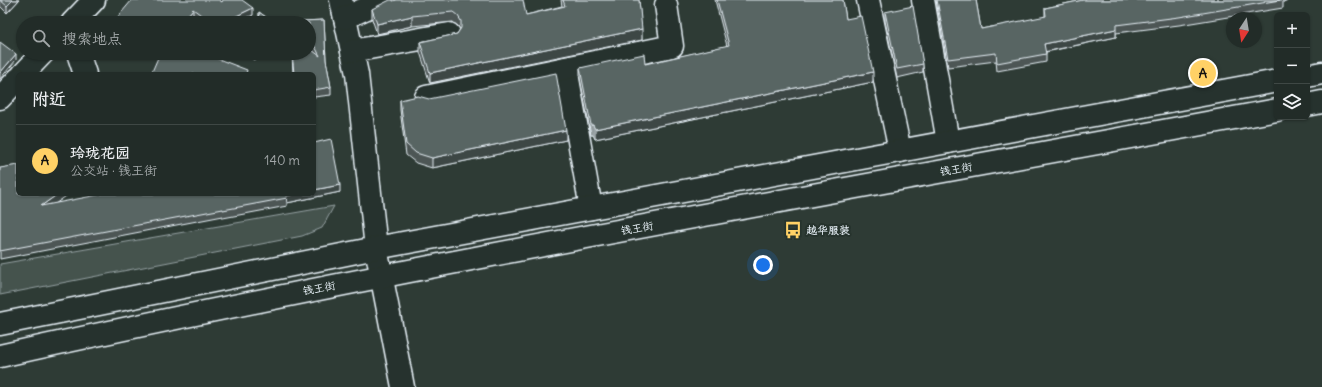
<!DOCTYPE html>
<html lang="zh">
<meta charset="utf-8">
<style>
:root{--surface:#222c28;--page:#2e3834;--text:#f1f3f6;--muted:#a2a7a8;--line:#3f4845;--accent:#ffd166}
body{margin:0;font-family:Delius,"LXGW WenKai TC",sans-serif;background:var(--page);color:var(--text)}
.controls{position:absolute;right:12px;top:12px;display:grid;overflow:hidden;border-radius:6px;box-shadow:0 1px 3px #0004}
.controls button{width:36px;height:36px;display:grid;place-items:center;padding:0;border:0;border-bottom:1px solid var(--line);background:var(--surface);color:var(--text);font:20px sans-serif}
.compass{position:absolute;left:1226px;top:12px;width:36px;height:36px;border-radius:50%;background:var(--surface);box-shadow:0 1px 3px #0004;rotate:192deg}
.you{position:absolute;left:763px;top:265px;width:14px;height:14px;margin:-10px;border:3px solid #fff;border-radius:50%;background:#1a73e8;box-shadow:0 0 0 6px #1a73e833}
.badge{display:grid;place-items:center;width:26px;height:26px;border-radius:50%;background:var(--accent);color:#111;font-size:13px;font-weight:700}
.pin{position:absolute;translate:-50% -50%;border:2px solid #fff;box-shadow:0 1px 4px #0006}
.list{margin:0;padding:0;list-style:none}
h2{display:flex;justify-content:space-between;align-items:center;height:52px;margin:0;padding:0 16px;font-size:17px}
h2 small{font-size:13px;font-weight:400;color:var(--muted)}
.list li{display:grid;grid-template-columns:26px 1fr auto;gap:12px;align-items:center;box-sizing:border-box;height:72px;padding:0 16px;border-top:1px solid var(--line)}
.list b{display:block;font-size:15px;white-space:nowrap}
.list p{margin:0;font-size:13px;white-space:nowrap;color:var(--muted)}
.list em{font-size:13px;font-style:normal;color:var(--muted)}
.icon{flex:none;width:22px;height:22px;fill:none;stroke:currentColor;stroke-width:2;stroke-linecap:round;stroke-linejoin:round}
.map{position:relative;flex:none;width:1322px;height:387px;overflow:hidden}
.search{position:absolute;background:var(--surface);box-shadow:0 1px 3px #0004;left:16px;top:16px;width:300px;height:44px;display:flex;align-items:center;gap:10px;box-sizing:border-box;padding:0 14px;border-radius:22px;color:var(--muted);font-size:15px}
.panel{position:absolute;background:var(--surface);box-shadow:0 1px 3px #0004;left:16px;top:72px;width:300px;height:124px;border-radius:6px}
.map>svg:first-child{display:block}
</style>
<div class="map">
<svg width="1322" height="387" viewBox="0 0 1322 387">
<rect width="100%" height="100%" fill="#2e3b35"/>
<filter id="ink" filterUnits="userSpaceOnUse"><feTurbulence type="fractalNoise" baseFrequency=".025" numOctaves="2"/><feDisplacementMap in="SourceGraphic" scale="8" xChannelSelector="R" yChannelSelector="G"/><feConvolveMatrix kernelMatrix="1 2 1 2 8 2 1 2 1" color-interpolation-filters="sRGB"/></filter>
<g filter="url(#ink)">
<path fill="#45524e" stroke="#96a2a3" d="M 334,206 L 322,228 L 302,236 L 0,295 L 0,264 Z"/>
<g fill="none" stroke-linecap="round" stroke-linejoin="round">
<g stroke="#e8f1f8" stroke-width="25">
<g id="minor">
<path d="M 341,0 L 357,74 L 376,248 L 403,387"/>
<path d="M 868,0 L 900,151"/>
<path d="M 923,0 L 948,142"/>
<path d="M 345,18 L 384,0"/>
<path d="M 72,23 L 94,0"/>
<path d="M 352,51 L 449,34"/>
<path d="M 78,53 L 85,74"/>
<path d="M 566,68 L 591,208"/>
<path d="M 23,74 L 43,53"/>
<path d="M 426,97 L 672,46 L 666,5"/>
<path d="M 0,98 L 18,79"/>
</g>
</g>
<g stroke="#e8f1f8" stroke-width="25">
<g id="major">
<path d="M 1307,76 L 1322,73"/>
<path d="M 1307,105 L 1322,102"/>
<path d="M 0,324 L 376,248 L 1277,81"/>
<path d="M 0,356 C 423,262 851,189 1277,110"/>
</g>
</g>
<use href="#minor" stroke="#26332d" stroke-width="22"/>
<use href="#major" stroke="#26332d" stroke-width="22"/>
</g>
<g fill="#4d5755" stroke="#e8f1f8">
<path d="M 0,0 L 19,0 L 7,13 L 0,6 Z"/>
<path d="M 561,0 L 639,0 L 642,40 L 430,83 L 420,52 L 420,42 L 457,34 L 460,29 L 458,26 L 453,22 L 412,26 L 377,34 L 372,19 L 372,9 L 393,1 L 526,15 L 562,6 Z"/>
<path d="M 715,0 L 843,0 L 846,19 L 873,82 L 595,139 L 593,135 L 591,135 L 580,78 L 580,68 L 645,64 L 727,46 Z"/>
<path d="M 936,0 L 976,0 L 981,29 L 1045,17 L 1045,8 L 1083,0 L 1288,0 L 1283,2 L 1283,8 L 1179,25 L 1116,33 L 1116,37 L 1046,52 L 1046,62 L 997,71 L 996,61 L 948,67 Z"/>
<path d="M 222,2 L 253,15 L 237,23 L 259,22 L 259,12 L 274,23 L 203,23 L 193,16 L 187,23 L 116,23 L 116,19 Z"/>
<path d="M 885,12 L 923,64 L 923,72 L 897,78 L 885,21 Z"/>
<path d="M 324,20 L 326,60 L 331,87 L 331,95 L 314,97 L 314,74 L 293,74 L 292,53 L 309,53 L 309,48 L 314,52 L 309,42 L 309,23 L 302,23 L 302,21 Z"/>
<path d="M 152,53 L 203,53 L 247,74 L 158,58 Z"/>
<path d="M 244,53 L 259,53 L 254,60 Z"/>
<path d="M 400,100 L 566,140 L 432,168 L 416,163 L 406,155 L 400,110 Z"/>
<path d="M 0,168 L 56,203 L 340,192 L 287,203 L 287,206 L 223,218 L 223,216 L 0,259 Z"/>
</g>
<g fill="#3e4745" stroke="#e8f1f8">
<path d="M 13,0 L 19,0 L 7,13 L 7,6 Z"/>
<path d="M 253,8 L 253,15 L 236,23 L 222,23 Z"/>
<path d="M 193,9 L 193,16 L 187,23 L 181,23 Z"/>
<path d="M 412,16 L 412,26 L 377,34 L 377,24 Z"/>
<path d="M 642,29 L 642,40 L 430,83 L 430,73 Z"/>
<path d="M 1116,29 L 1116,37 L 1044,52 L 1044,44 Z"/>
<path d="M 254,53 L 259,53 L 254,60 Z"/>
<path d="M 16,54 L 16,60 L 0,79 L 0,73 Z"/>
<path d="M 873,72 L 873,82 L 595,139 L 595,129 Z"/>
<rect x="591" y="125" width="2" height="10"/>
<path d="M 566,130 L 566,140 L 432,168 L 432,158 Z"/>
<path d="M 340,185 L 340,192 L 287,203 L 286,196 L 294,194 L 314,194 L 314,190 Z"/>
<path d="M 58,194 L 69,194 L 41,214 L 41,206 Z"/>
</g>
<g fill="#596563" stroke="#e8f1f8">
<path d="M 0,0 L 13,0 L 7,6 Z"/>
<path d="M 132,0 L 219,0 L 222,2 L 223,0 L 242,0 L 253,8 L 222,23 L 206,23 L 208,20 L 193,9 L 181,23 L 122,23 L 116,19 Z"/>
<path d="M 390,0 L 393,0 L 393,1 L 396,0 L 523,0 L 526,15 L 565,6 L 563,0 L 639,0 L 642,29 L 430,73 L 420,42 L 457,34 L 461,28 L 461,21 L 458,16 L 453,12 L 412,16 L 377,24 L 372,9 Z"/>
<path d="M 717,0 L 843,0 L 846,19 L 861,16 L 873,72 L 595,129 L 593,125 L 591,125 L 580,68 L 644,54 L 645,64 L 729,45 Z"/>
<path d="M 937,0 L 976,0 L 981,29 L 1046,16 L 1045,8 L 1083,0 L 1280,0 L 1179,17 L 1116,25 L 1116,29 L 1044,44 L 1046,54 L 997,63 L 996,53 L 948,59 Z"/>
<path d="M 913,6 L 923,64 L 897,69 L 885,12 Z"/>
<path d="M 259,12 L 274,23 L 225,23 L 260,22 Z"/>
<path d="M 324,20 L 326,60 L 331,87 L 314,90 L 314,74 L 294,74 L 292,53 L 309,53 L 309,48 L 320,56 L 309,35 L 309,23 L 303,23 L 302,21 Z"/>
<path d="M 0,42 L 16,54 L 0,73 Z"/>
<path d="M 160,53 L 203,53 L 247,70 L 246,74 L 151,74 Z"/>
<path d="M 556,73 L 566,130 L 432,158 L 416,153 L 406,144 L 400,100 L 418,96 L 429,99 Z"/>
<path d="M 331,139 L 340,185 L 314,190 L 314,143 Z"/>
<path d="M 18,165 L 18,194 L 58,194 L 41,206 L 103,194 L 294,194 L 286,196 L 287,198 L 223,210 L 223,209 L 0,251 L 0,168 Z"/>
</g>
</g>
<defs>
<g id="bus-bare" transform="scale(1.38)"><path d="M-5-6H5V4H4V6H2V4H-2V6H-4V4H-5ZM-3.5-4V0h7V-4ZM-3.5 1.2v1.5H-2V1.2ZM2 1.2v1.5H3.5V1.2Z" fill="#ffd166" stroke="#26332d" stroke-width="2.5" paint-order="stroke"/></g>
</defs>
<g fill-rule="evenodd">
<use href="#bus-bare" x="793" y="230"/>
</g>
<g text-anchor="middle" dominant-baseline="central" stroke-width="4" stroke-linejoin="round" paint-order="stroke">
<g font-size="11" fill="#e8f1f8" stroke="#26332d">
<text transform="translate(956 169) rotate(-10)">钱王街</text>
<text transform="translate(637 228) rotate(-10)">钱王街</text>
<text transform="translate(319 288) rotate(-11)">钱王街</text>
</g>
<g font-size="11" font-weight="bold" fill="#e8f1f8" stroke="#26332d" text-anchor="start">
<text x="806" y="230">越华服装</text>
</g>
</g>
</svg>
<div class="controls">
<button>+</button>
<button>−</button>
<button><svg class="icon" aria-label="layers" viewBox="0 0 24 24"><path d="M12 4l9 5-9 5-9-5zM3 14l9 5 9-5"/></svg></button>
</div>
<svg class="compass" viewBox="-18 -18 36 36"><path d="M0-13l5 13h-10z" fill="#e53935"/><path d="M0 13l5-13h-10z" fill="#a2a7a8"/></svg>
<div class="you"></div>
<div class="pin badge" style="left:1203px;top:73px">A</div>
<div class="search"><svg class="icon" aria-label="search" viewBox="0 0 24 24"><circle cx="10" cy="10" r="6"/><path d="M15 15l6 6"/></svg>搜索地点</div>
<section class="panel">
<h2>附近<small></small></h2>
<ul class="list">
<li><span class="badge">A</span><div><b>玲珑花园</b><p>公交站 · 钱王街</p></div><em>140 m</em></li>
</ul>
</section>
</div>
